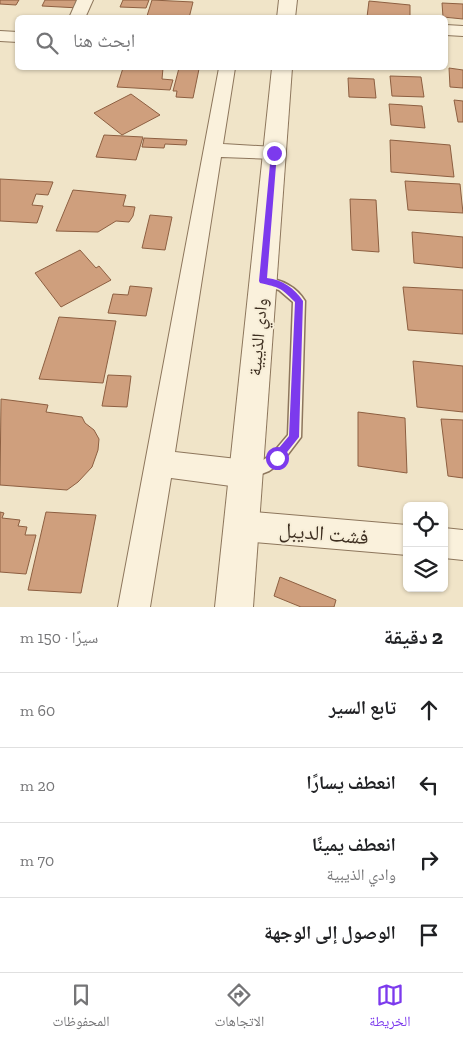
<!DOCTYPE html>
<html lang="ar">
<meta charset="utf-8">
<style>
:root{--surface:#fff;--page:#f6f6f6;--text:#202124;--muted:#757577;--line:#e0e0e0;--accent:#7c3aed}
body{margin:0;font-family:"Zilla Slab","Noto Naskh Arabic",serif;background:var(--page);color:var(--text);direction:rtl}
.controls{position:absolute;right:15px;bottom:15px;display:grid;overflow:hidden;border-radius:8px;box-shadow:0 1px 4px #0004}
.controls button{width:45px;height:45px;display:grid;place-items:center;padding:0;border:0;border-bottom:1px solid var(--line);background:var(--surface);color:var(--text);font:25px sans-serif}
.stop{position:absolute;width:15px;height:15px;margin:-11px;border:4px solid #7c3aed;border-radius:50%;background:#fff}
.stop.end{background:#7c3aed;border-color:#fff;box-shadow:0 1px 5px #0008}
.list{margin:0;padding:0;list-style:none}
h2{display:flex;justify-content:space-between;align-items:center;height:65px;margin:0;padding:0 20px;font-size:21px}
h2 small{font-size:16px;font-weight:400;color:var(--muted)}
.list li{display:grid;grid-template-columns:32px 1fr auto;gap:15px;align-items:center;box-sizing:border-box;height:75px;padding:0 20px;border-top:1px solid var(--line)}
.list b{display:block;font-size:19px;white-space:nowrap}
.list p{margin:0;font-size:16px;white-space:nowrap;color:var(--muted)}
.list em{font-size:16px;font-style:normal;color:var(--muted)}
.icon{flex:none;width:28px;height:28px;fill:none;stroke:currentColor;stroke-width:2;stroke-linecap:round;stroke-linejoin:round}
.map{position:relative;flex:none;width:463px;height:607px;overflow:hidden;direction:ltr}
.search{position:absolute;background:var(--surface);box-shadow:0 1px 4px #0004;left:15px;right:15px;top:15px;height:55px;display:flex;align-items:center;gap:12px;box-sizing:border-box;padding:0 18px;border-radius:8px;color:var(--muted);font-size:19px}
.sheet{height:365px;background:var(--surface)}
nav{display:flex;justify-content:space-around;align-items:center;box-sizing:border-box;height:70px;border-top:1px solid var(--line);background:var(--surface);font-size:14px;color:var(--muted)}
nav a{display:grid;justify-items:center;gap:2px}
nav .on{color:var(--accent)}
.map>svg:first-child{display:block}
</style>
<div class="map">
<svg width="463" height="607" viewBox="0 0 463 607">
<rect width="100%" height="100%" fill="#f0e4c8"/>
<g fill="#cf9f7d" stroke="#8d5f41">
<path d="M 0,0 L 19,0 L 16,5 L 0,4 Z"/>
<path d="M 45,0 L 83,0 L 79,8 L 42,6 Z"/>
<path d="M 123,0 L 149,0 L 146,8 L 120,7 Z"/>
<path d="M 152,0 L 193,2 L 189,18 L 147,16 Z"/>
<path d="M 369,1 L 410,5 L 410,18 L 367,17 Z"/>
<path d="M 442,3 L 463,4 L 463,19 L 443,17 Z"/>
<path d="M 123,68 L 163,68 L 162,79 L 173,80 L 170,90 L 117,87 Z"/>
<path d="M 179,68 L 199,69 L 193,98 L 176,97 L 177,91 L 173,91 Z"/>
<path d="M 449,68 L 463,70 L 463,88 L 450,87 Z"/>
<path d="M 390,76 L 421,77 L 424,97 L 392,96 Z"/>
<path d="M 348,78 L 374,79 L 376,98 L 349,97 Z"/>
<path d="M 131,94 L 160,115 L 122,135 L 94,113 Z"/>
<path d="M 454,100 L 463,101 L 463,122 L 458,122 Z"/>
<path d="M 389,104 L 422,106 L 425,128 L 391,125 Z"/>
<path d="M 104,135 L 143,137 L 136,160 L 96,157 Z"/>
<path d="M 144,138 L 187,140 L 186,145 L 165,144 L 164,148 L 142,147 Z"/>
<path d="M 390,140 L 450,145 L 454,177 L 391,172 Z"/>
<path d="M 0,179 L 53,182 L 48,195 L 36,194 L 32,205 L 43,206 L 37,223 L 0,221 Z"/>
<path d="M 405,181 L 460,184 L 463,213 L 408,210 Z"/>
<path d="M 73,190 L 126,195 L 123,206 L 135,207 L 133,216 L 129,222 L 116,221 L 98,232 L 56,231 Z"/>
<path d="M 350,199 L 376,200 L 379,252 L 352,250 Z"/>
<path d="M 150,215 L 172,217 L 165,250 L 142,248 Z"/>
<path d="M 412,232 L 463,237 L 463,268 L 414,263 Z"/>
<path d="M 80,250 L 96,268 L 99,266 L 111,280 L 61,307 L 35,273 Z"/>
<path d="M 130,286 L 152,288 L 146,316 L 108,313 L 113,294 L 128,295 Z"/>
<path d="M 403,287 L 463,290 L 463,334 L 408,330 Z"/>
<path d="M 59,317 L 116,321 L 103,383 L 39,379 Z"/>
<path d="M 413,361 L 463,366 L 463,412 L 417,407 Z"/>
<path d="M 108,375 L 131,376 L 127,407 L 102,406 Z"/>
<path d="M 1,399 L 48,405 L 46,412 L 82,417 L 85,423 L 94,430 L 99,439 L 98,450 L 92,467 L 78,482 L 67,490 L 0,485 Z"/>
<path d="M 358,412 L 405,418 L 407,473 L 358,466 Z"/>
<path d="M 441,419 L 463,420 L 463,478 L 448,476 Z"/>
<path d="M 0,512 L 4,513 L 2,518 L 20,520 L 18,526 L 27,527 L 25,535 L 36,535 L 26,574 L 0,572 Z"/>
<path d="M 46,512 L 96,515 L 81,593 L 28,590 Z"/>
<path d="M 280,577 L 336,600 L 334,607 L 301,607 L 274,596 Z"/>
</g>
<g fill="none" stroke-linecap="round" stroke-linejoin="round">
<g stroke="#8d765c" stroke-width="3">
<path id="service" d="M 263,277 C 280,279 296,286 305,301 L 301,437 L 282,462 L 269,471 L 249,479 L 244,478 L 242,473 L 244,468 L 259,463 L 272,454 L 288,435 L 293,302 L 279,290 L 259,284 L 258,281 Z"/>
</g>
<g stroke="#8d765c" stroke-width="2">
<g id="minor">
<path d="M 77,0 L 93,0 L 85,18 L 69,18 Z"/>
<path d="M 446,25 L 463,26 L 463,36 L 446,35 Z"/>
<path d="M 0,31 L 18,32 L 18,42 L 0,41 Z"/>
<path d="M 219,68 L 235,68 L 223,144 L 274,147 L 281,149 L 284,153 L 281,157 L 274,159 L 221,157 L 175,452 L 246,460 L 256,464 L 260,474 L 256,484 L 246,488 L 171,478 L 150,607 L 118,607 Z"/>
<path d="M 241,511 L 407,525 L 407,555 L 241,541 L 230,537 L 226,526 L 230,515 Z"/>
<path d="M 444,528 L 463,530 L 463,560 L 444,558 Z"/>
</g>
</g>
<g stroke="#8d765c" stroke-width="2">
<g id="tertiary">
<path d="M 279,0 L 297,0 L 295,18 L 277,18 Z"/>
<path d="M 272,68 L 292,68 L 253,607 L 215,607 Z"/>
</g>
</g>
<use href="#service" fill="#faf1dc" fill-rule="evenodd"/>
<use href="#minor" fill="#faf1dc" fill-rule="evenodd"/>
<use href="#tertiary" fill="#faf1dc" fill-rule="evenodd"/>
</g>
<path fill="#7c3aed" d="M 274,151 L 277,153 L 267,278 C 283,280 294,288 303,301 L 299,437 L 280,461 L 277,463 L 273,461 L 273,455 L 289,436 L 295,302 C 279,286 280,288 260,283 L 259,281 L 271,153 Z"/>
<g text-anchor="middle" dominant-baseline="central" stroke-width="4" stroke-linejoin="round" paint-order="stroke">
<g font-size="18" fill="#3d2e20" stroke="#f7eed8">
<text transform="translate(258 337) rotate(-85)">وادي الذيبية</text>
</g>
<g font-size="21" fill="#3d2e20" stroke="#f7eed8">
<text transform="translate(324 533) rotate(5)">فشت الديبل</text>
</g>
</g>
</svg>
<div class="controls">
<button><svg class="icon" aria-label="locate" viewBox="0 0 24 24"><circle cx="12" cy="12" r="6"/><path d="M12 2v4M12 18v4M2 12h4M18 12h4"/></svg></button>
<button><svg class="icon" aria-label="layers" viewBox="0 0 24 24"><path d="M12 4l9 5-9 5-9-5zM3 14l9 5 9-5"/></svg></button>
</div>
<div class="stop" style="left:277px;top:458px"></div>
<div class="stop end" style="left:274px;top:153px"></div>
<div class="search"><svg class="icon" aria-label="search" viewBox="0 0 24 24"><circle cx="10" cy="10" r="6"/><path d="M15 15l6 6"/></svg>ابحث هنا</div>
</div>
<section class="sheet">
<h2>2 دقيقة<small>سيرًا · 150 m</small></h2>
<ul class="list">
<li><svg class="icon" aria-label="ahead" viewBox="0 0 24 24"><path d="M12 20V5M6 11l6-6 6 6"/></svg><div><b>تابع السير</b></div><em>60 m</em></li>
<li><svg class="icon" aria-label="left" viewBox="0 0 24 24"><path d="M17 20v-9H6M10 6l-5 5 5 5"/></svg><div><b>انعطف يسارًا</b></div><em>20 m</em></li>
<li><svg class="icon" aria-label="right" viewBox="0 0 24 24"><path d="M7 20v-9h11M14 6l5 5-5 5"/></svg><div><b>انعطف يمينًا</b><p>وادي الذيبية</p></div><em>70 m</em></li>
<li><svg class="icon" aria-label="arrive" viewBox="0 0 24 24"><path d="M6 21V4h12l-3 4 3 4H6"/></svg><div><b>الوصول إلى الوجهة</b></div></li>
</ul>
</section>
<nav>
<a class="on"><svg class="icon" aria-label="map" viewBox="0 0 24 24"><path d="M3 6l6-2 6 2 6-2v14l-6 2-6-2-6 2zM9 4v14M15 6v14"/></svg>الخريطة</a>
<a><svg class="icon" aria-label="directions" viewBox="0 0 24 24"><path d="M12 3l9 9-9 9-9-9zM9 14v-3h6M13 9l2 2-2 2"/></svg>الاتجاهات</a>
<a><svg class="icon" aria-label="saved" viewBox="0 0 24 24"><path d="M7 4h10v16l-5-4-5 4z"/></svg>المحفوظات</a>
</nav>
